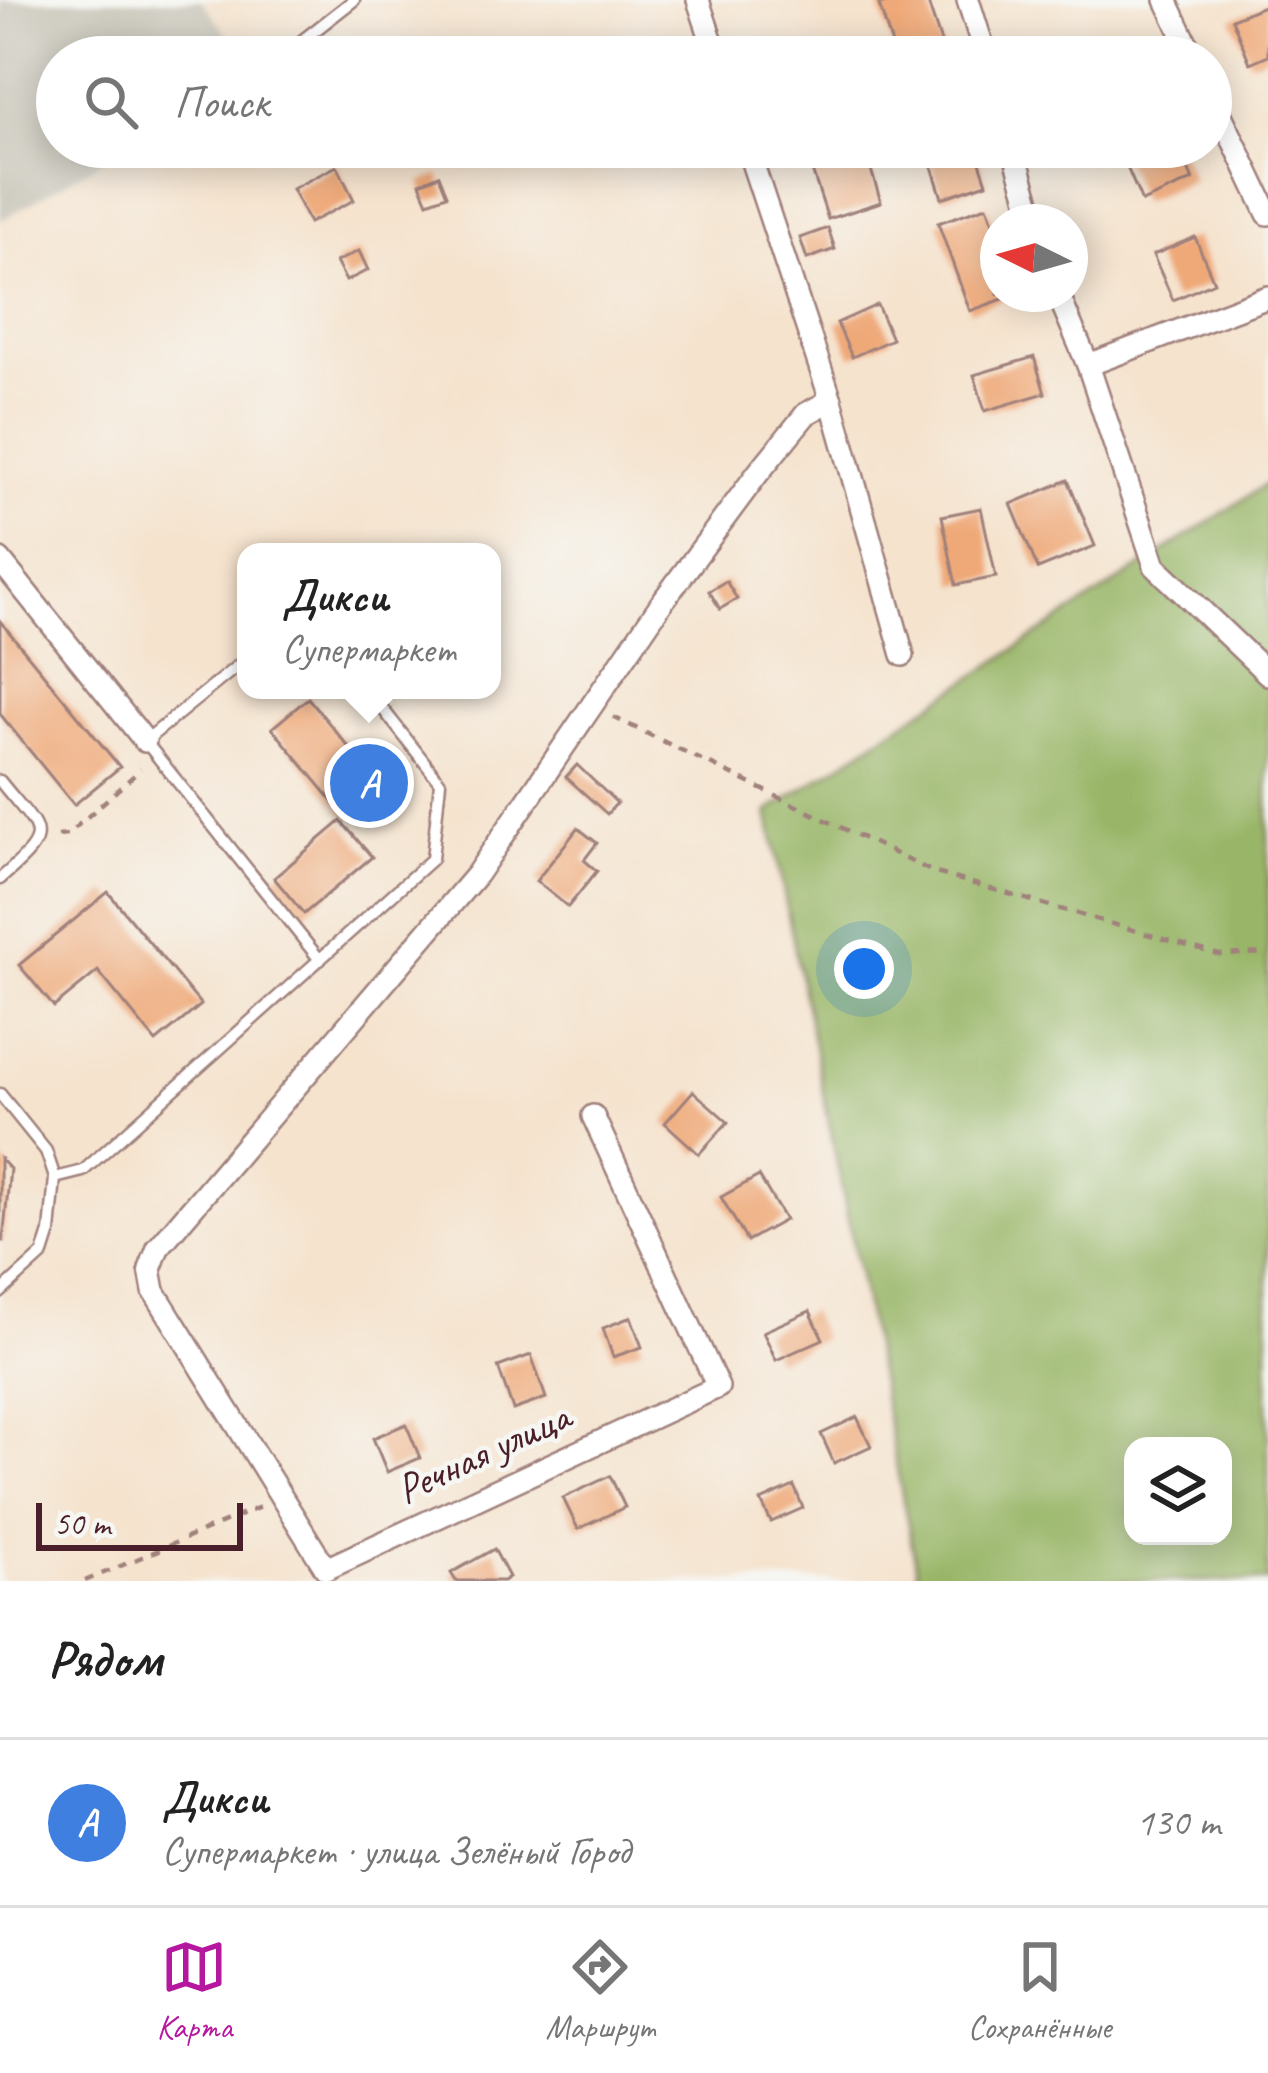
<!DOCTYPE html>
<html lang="ru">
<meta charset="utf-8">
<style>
:root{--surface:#fff;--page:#f2f2f2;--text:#222;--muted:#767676;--line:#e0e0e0;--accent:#b5179e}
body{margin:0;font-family:Caveat,sans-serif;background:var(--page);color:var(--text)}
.controls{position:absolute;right:36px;bottom:36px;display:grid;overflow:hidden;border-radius:24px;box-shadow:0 6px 30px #0003}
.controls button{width:108px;height:108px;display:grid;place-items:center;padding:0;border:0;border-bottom:3px solid var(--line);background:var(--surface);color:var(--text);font:60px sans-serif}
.compass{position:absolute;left:980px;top:204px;width:108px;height:108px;border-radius:50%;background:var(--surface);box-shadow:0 6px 30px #0003;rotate:275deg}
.scale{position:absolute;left:36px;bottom:30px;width:207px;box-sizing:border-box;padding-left:12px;border:6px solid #4a1f2b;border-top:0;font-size:33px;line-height:42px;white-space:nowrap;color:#4a1f2b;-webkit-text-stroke:9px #f6f6f2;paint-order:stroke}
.you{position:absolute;left:864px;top:969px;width:42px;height:42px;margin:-30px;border:9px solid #fff;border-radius:50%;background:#1a73e8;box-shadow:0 0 0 18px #1a73e833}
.badge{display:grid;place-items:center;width:78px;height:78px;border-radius:50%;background:var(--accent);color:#fff;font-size:39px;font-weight:700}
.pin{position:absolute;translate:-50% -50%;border:6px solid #fff;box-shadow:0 3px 12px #0006}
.popup{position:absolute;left:237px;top:543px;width:264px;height:156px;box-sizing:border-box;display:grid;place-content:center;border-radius:24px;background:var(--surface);filter:drop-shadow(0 3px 9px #0005);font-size:39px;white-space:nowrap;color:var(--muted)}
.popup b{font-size:45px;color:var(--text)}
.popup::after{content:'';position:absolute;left:50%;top:100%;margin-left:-24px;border:24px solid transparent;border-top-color:var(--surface)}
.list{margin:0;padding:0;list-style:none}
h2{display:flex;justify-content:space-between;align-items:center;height:156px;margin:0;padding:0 48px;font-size:51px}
h2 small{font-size:39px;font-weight:400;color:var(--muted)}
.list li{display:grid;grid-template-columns:78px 1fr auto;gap:36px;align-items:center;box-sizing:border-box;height:168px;padding:0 48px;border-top:3px solid var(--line)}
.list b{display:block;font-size:45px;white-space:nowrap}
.list p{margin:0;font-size:39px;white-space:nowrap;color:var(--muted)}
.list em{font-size:39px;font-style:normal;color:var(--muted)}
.icon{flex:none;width:66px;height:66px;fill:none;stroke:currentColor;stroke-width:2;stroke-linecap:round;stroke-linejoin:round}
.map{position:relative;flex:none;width:1268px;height:1581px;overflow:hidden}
.search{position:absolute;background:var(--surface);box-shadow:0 6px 30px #0003;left:36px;right:36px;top:36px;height:132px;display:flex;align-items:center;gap:30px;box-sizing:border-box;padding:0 42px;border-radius:66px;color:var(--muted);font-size:45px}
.sheet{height:324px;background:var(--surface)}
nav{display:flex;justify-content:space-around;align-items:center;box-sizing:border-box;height:168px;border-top:3px solid var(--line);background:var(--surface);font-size:33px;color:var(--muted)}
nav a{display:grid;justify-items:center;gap:6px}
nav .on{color:var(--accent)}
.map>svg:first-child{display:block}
</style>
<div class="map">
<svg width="1268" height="1581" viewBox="0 0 1268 1581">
<rect width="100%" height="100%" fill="#f6f6f2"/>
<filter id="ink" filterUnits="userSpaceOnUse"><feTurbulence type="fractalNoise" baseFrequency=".00833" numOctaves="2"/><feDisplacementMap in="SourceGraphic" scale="24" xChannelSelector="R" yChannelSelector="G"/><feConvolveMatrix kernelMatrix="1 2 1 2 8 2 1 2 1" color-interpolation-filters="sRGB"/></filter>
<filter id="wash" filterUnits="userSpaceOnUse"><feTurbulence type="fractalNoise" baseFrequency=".004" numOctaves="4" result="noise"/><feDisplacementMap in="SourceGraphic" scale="48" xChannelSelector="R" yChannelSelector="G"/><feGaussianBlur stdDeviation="2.7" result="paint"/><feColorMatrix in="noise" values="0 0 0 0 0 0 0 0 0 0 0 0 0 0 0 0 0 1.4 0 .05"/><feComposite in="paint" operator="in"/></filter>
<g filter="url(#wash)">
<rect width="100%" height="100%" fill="#f5e3ce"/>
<path fill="#c8c4b8" d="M 0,0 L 201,0 L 244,57 L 57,57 L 57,147 L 125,147 L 0,221 Z"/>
<path fill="#99b668" stroke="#726a4a" stroke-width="3" fill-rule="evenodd" d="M 1268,483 L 1268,1581 L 919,1581 L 768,812 ZM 1133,1446 L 1223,1446 L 1223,1536 L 1133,1536 Z"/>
<g id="blocks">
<g fill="#efa978">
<path d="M 896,0 L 927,0 L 946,57 L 896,57 L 879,5 Z"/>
<path d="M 1268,4 L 1268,55 L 1250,63 L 1232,19 Z"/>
<path d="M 851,147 L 864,147 L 881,202 L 828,219 L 809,161 Z"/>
<path d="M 926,147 L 975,147 L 987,183 L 942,198 Z"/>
<path d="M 1146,147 L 1178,147 L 1193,180 L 1142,202 L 1123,158 Z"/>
<path d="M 337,166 L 354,200 L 309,223 L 292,189 Z"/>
<path d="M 439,175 L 447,195 L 428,202 L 420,183 Z"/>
<path d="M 987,206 L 998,236 L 998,294 L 1014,295 L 970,311 L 938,223 Z"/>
<path d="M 828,228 L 835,249 L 807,259 L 800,238 Z"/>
<path d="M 1195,237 L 1214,282 L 1173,300 L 1153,255 Z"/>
<path d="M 359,251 L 368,270 L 346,281 L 336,262 Z"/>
<path d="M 877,305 L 892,339 L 852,357 L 837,323 Z"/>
<path d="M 1034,357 L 1045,393 L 985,411 L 974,375 Z"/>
<path d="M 1068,480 L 1095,546 L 1038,569 L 1011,504 Z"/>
<path d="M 981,508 L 996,577 L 956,585 L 942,516 Z"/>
<path d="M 726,581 L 737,599 L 720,609 L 709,591 Z"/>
<path d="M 0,621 L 120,767 L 74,805 L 0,714 Z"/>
<path d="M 308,698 L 381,786 L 346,817 L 272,728 Z"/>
<path d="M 577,765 L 617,803 L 607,814 L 566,777 Z"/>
<path d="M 341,821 L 372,857 L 304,914 L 274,878 Z"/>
<path d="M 578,828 L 597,843 L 584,860 L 597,871 L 568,907 L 536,881 Z"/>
<path d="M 108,892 L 201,1005 L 156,1042 L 98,971 L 54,1007 L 19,965 Z"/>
<path d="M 693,1091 L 728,1122 L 699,1154 L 665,1123 Z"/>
<path d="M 0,1158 L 10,1169 L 3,1241 L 0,1241 Z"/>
<path d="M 759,1176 L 785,1220 L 747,1241 L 721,1197 Z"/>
<path d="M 810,1311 L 823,1339 L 776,1360 L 763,1332 Z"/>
<path d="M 631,1317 L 642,1347 L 613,1357 L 603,1328 Z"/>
<path d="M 531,1355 L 546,1398 L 513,1410 L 498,1367 Z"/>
<path d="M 857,1417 L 871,1446 L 834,1463 L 821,1434 Z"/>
<path d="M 406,1424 L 420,1458 L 387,1472 L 373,1438 Z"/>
<path d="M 610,1476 L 625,1507 L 578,1529 L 563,1498 Z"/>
<path d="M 794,1486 L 803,1508 L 771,1522 L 761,1501 Z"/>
<path d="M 494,1549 L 509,1577 L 503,1581 L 456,1581 L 451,1573 Z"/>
</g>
</g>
</g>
<g filter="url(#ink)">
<use href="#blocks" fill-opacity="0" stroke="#a0817c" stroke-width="3"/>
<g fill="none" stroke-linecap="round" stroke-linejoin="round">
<g stroke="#a0817c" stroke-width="15">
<g id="service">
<path d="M 281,57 L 354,0"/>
<path d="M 246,659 L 145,741 L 320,960"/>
<path d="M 0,781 C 42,834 56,831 0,879"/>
<path d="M 0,1094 L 46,1151 L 55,1178 L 50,1232 L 43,1254 L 0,1293"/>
<path d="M 55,1178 L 83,1171 L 432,859 L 440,782 L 368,690"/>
</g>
</g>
<g stroke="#a0817c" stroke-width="26">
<g id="minor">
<path d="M 698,0 L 717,57"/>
<path d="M 968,0 L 986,57"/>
<path d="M 1166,0 L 1193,57"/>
<path d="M 1211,94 L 1268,214"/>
<path d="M 747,147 L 831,400 L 903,655"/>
<path d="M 1013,147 L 1035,222"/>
<path d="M 1058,294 L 1088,365 L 1155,566 L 1268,674"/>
<path d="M 1088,365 L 1268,297"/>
<path d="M 0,560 L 145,741"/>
<path d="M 593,1116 L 718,1387 L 326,1569 L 154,1291 L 150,1269 L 158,1248 L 477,874 L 663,601 L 758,473 L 806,414 L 831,400"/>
</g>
</g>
<g stroke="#a0817c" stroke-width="4.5" stroke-dasharray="9 9" stroke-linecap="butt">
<path d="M 613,717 L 933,872 L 1219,955 L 1268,953"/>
<path d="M 58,836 L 67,835 L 141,769"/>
<path d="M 85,1581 L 260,1507"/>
</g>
<use href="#service" stroke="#fff" stroke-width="10"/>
<use href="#minor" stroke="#fff" stroke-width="21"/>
</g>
</g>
<g text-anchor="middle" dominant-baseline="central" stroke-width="9" stroke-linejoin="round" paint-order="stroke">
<g font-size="42" fill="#4a1f2b" stroke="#f6f6f2">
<text transform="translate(483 1453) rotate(-25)">Речная улица</text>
</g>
</g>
</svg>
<div class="controls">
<button><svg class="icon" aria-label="layers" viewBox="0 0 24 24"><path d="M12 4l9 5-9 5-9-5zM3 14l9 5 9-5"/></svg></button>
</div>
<svg class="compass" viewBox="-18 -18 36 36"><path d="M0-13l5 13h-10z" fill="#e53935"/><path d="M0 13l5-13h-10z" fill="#767676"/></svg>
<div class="scale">50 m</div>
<div class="you"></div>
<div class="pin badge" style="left:369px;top:783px;background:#3f7fe0">A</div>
<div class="popup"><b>Дикси</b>Супермаркет</div>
<div class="search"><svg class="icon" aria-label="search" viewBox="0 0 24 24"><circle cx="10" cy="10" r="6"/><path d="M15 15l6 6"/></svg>Поиск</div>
</div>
<section class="sheet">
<h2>Рядом<small></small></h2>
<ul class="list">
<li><span class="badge" style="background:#3f7fe0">A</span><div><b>Дикси</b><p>Супермаркет · улица Зелёный Город</p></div><em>130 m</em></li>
</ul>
</section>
<nav>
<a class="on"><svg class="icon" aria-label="map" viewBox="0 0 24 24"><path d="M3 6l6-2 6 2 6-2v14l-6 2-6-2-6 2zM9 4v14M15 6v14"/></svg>Карта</a>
<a><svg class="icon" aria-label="directions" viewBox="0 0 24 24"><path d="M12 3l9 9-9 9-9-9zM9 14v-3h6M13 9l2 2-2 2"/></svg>Маршрут</a>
<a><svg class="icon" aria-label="saved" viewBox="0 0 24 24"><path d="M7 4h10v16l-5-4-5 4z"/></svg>Сохранённые</a>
</nav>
